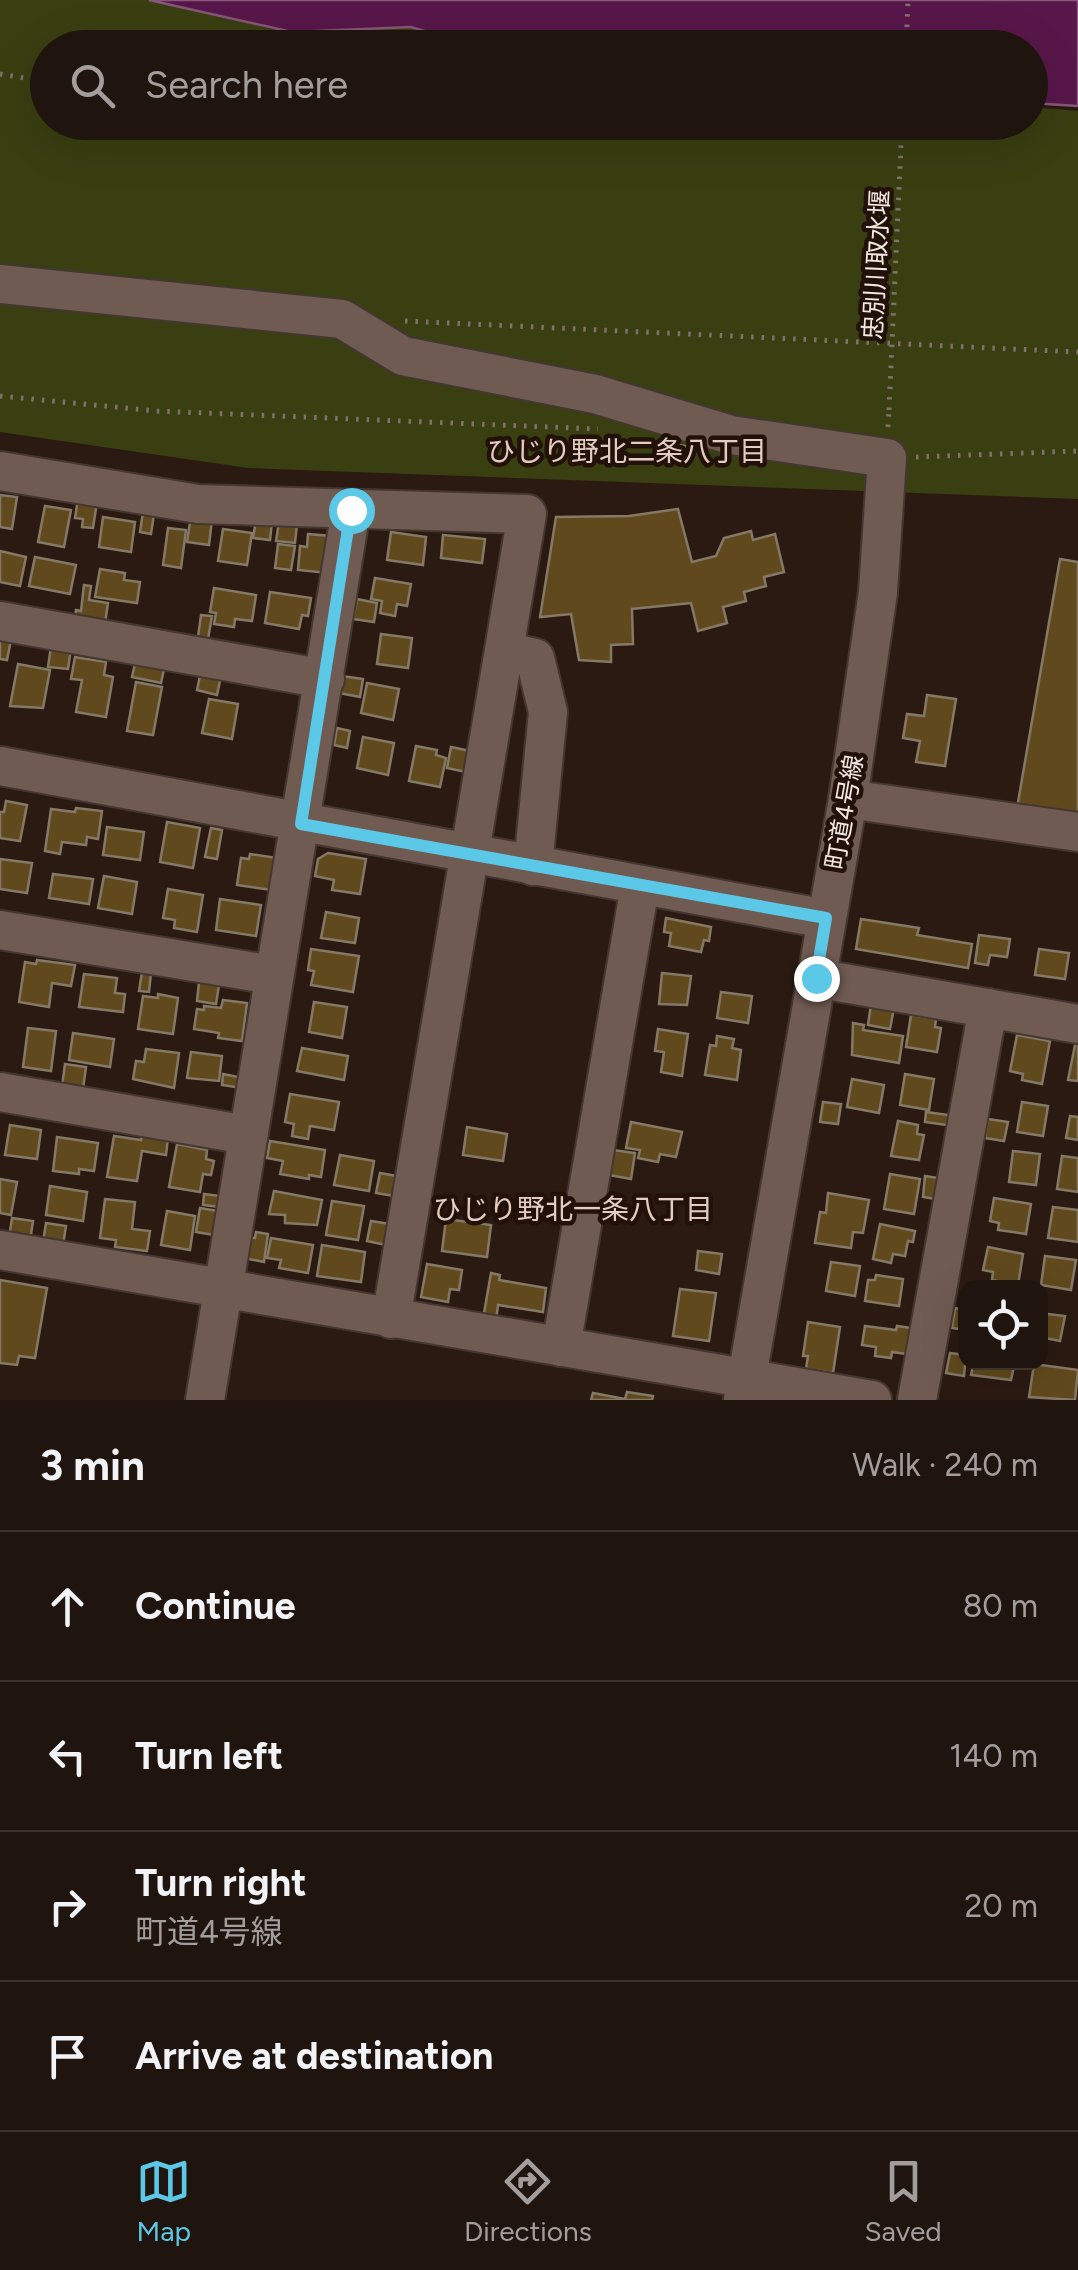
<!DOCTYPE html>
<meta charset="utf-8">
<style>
:root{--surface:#20140e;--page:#281d17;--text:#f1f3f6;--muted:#a29e9e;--line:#3d332e;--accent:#5bc8e7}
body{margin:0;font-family:Figtree,"Noto Sans JP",sans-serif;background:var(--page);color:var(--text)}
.controls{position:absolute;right:30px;bottom:30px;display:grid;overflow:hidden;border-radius:20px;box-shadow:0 10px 40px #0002}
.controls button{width:90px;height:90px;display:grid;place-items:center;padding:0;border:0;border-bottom:2px solid var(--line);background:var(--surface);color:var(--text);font:50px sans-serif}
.stop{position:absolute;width:30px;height:30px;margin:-22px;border:8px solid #5bc8e7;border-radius:50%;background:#fff}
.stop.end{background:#5bc8e7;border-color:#fff;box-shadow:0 2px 10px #0008}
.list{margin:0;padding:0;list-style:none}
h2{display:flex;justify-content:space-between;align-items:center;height:130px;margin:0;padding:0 40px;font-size:42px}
h2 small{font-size:32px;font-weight:400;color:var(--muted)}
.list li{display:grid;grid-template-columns:65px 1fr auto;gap:30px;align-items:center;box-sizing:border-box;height:150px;padding:0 40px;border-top:2px solid var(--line)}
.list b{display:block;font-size:38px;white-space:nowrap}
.list p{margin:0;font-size:32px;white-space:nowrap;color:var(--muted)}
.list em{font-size:32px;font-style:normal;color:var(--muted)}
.icon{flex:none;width:55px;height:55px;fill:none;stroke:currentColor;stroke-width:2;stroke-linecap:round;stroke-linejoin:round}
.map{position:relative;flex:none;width:1078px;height:1400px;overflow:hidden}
.search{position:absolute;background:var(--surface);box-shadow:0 10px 40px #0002;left:30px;right:30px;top:30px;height:110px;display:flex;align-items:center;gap:25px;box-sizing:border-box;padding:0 35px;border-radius:55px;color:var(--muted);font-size:38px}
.sheet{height:730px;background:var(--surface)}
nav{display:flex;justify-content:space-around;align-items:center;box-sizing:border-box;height:140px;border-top:2px solid var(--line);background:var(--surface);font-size:28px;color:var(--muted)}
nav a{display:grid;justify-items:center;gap:5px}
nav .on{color:var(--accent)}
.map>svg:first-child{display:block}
</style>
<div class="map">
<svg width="1078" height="1400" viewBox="0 0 1078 1400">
<rect width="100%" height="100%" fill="#2b1a12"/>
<path fill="#393f11" d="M 0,0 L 149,0 L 292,32 L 412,27 L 479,47 L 48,48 L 48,122 L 1030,122 L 1031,107 L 1078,111 L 1078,499 L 248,468 L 0,432 Z"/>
<path fill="#58174a" stroke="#875678" stroke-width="2.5" d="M 149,0 L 1078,0 L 1078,106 L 1031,103 L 1030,48 L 479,47 L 411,27 L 292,32 Z"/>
<g fill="#60491c" stroke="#847966" stroke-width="2.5">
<path d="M 663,444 L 685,446 L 684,464 L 661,462 Z"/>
<path d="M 0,495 L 17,497 L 12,529 L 0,527 Z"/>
<path d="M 78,499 L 97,502 L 93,528 L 82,527 L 83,519 L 75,518 Z"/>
<path d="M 45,506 L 71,510 L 64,547 L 38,542 Z"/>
<path d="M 678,509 L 692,562 L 716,556 L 724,538 L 751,531 L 753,540 L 775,534 L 784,572 L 764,577 L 766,586 L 744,592 L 746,601 L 723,607 L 727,623 L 698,631 L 691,603 L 632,609 L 633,644 L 611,645 L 611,662 L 579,660 L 571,614 L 540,617 L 556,517 L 629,516 Z"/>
<path d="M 143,512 L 154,514 L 151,534 L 140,532 Z"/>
<path d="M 191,516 L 212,520 L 209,545 L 187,542 Z"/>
<path d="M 103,517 L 135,522 L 131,552 L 99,547 Z"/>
<path d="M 256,520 L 272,522 L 270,540 L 253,538 Z"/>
<path d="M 279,522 L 297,524 L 295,543 L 276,541 Z"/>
<path d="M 168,528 L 186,530 L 181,568 L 163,565 Z"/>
<path d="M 223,529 L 252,533 L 247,565 L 218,561 Z"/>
<path d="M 391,532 L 426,537 L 423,565 L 387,560 Z"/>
<path d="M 308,534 L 331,536 L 327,573 L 298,570 L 300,546 L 307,547 Z"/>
<path d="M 443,535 L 485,539 L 482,563 L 441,558 Z"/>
<path d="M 278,544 L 295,546 L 291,570 L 275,568 Z"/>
<path d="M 0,551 L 26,557 L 20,586 L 0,582 Z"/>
<path d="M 35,557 L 76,565 L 70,594 L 29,586 Z"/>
<path d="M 1060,559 L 1078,562 L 1078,818 L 1017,808 Z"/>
<path d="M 100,569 L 125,573 L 124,580 L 140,582 L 137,603 L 95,597 Z"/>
<path d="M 375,578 L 411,584 L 407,606 L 397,604 L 395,616 L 380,613 L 382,601 L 371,599 Z"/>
<path d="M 84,585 L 91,586 L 89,600 L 108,603 L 105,624 L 75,619 L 76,610 L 81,611 Z"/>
<path d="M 214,588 L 256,595 L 252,621 L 235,619 L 234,627 L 214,624 L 216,613 L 210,612 Z"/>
<path d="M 270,592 L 311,598 L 308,616 L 302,615 L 299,629 L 265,623 Z"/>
<path d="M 357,599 L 377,603 L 374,622 L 353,619 Z"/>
<path d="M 201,615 L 212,616 L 208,639 L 198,637 Z"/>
<path d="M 381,634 L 412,638 L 408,668 L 377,664 Z"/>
<path d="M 0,637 L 11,640 L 7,660 L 0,659 Z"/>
<path d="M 51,646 L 71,649 L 68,669 L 48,667 Z"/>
<path d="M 75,657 L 106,662 L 104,675 L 113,677 L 106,717 L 76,712 L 82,680 L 71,679 Z"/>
<path d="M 136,659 L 165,665 L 161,683 L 132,677 Z"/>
<path d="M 18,664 L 50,670 L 43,708 L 10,706 Z"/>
<path d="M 201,671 L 221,676 L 217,695 L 197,690 Z"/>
<path d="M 342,676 L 363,679 L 360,697 L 339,693 Z"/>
<path d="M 136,682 L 162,687 L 153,735 L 127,731 Z"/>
<path d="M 367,683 L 399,689 L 393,720 L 361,713 Z"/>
<path d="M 927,695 L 956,699 L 945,766 L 916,762 L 920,741 L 903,738 L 907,714 L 924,716 Z"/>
<path d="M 209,699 L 238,704 L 232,739 L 202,733 Z"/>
<path d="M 337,728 L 350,731 L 347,748 L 334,745 Z"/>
<path d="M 363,737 L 394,743 L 388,775 L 357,768 Z"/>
<path d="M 416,746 L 437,750 L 436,755 L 446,758 L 440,787 L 409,781 Z"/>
<path d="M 451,747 L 470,751 L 466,772 L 447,768 Z"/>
<path d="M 6,801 L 27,805 L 20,841 L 0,838 L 0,812 L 4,812 Z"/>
<path d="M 76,808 L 102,811 L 98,839 L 87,837 L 86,845 L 62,842 L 60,854 L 45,851 L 51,809 L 75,812 Z"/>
<path d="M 167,822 L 200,828 L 193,868 L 160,862 Z"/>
<path d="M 107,827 L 144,832 L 140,860 L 103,855 Z"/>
<path d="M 211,828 L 222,830 L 217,859 L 205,857 Z"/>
<path d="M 328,853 L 366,859 L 360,894 L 332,890 L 334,880 L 315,876 L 318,859 Z"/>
<path d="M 250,854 L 277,858 L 272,890 L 237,885 L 241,858 L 249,859 Z"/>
<path d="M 0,859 L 32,863 L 27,893 L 0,889 Z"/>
<path d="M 53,874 L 93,879 L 89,904 L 49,898 Z"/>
<path d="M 104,876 L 137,882 L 132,914 L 98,908 Z"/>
<path d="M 168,889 L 203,895 L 197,932 L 174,928 L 175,920 L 163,918 Z"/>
<path d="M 220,899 L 261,905 L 256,936 L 216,930 Z"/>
<path d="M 326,912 L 359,918 L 355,943 L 321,938 Z"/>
<path d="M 666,918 L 711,927 L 709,941 L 704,940 L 701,952 L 669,946 L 671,933 L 664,932 Z"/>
<path d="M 861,919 L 919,928 L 917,935 L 972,944 L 968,968 L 856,949 Z"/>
<path d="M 979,935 L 1010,939 L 1007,957 L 990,955 L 988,965 L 975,963 Z"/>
<path d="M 311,949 L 359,956 L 353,992 L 311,985 L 314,971 L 308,970 Z"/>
<path d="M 1039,949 L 1069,953 L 1065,979 L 1035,975 Z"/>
<path d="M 37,960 L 75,965 L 71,986 L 52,983 L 49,1007 L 19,1002 L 25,962 L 36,964 Z"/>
<path d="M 142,972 L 151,973 L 149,992 L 139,991 Z"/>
<path d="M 662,973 L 691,976 L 687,1005 L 659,1004 Z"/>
<path d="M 84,974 L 117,978 L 115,993 L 125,994 L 123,1012 L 79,1007 Z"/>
<path d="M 199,982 L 219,985 L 216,1004 L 197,1001 Z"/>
<path d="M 721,992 L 752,996 L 748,1023 L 717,1018 Z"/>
<path d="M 158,994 L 178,998 L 173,1034 L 138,1029 L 143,996 L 158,998 Z"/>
<path d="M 223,1000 L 247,1003 L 242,1041 L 218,1038 L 219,1033 L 194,1029 L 197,1009 L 204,1010 L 204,1006 L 221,1008 Z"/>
<path d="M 314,1002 L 347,1007 L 342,1038 L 309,1032 Z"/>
<path d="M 871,1004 L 894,1008 L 890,1029 L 868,1025 Z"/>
<path d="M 911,1015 L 936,1019 L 935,1027 L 941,1028 L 937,1052 L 906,1047 Z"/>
<path d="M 853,1023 L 864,1025 L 863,1030 L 903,1036 L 899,1063 L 852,1055 Z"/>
<path d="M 28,1028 L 56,1031 L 51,1071 L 23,1067 Z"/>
<path d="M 658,1029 L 688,1034 L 682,1076 L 661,1072 L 664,1052 L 655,1051 Z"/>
<path d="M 73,1033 L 114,1039 L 110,1067 L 69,1060 Z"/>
<path d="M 1017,1035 L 1050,1041 L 1042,1084 L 1022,1080 L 1023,1074 L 1010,1071 Z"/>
<path d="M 717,1036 L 734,1039 L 732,1048 L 741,1050 L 737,1080 L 705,1075 L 710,1045 L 716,1046 Z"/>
<path d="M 1076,1040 L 1078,1041 L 1078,1081 L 1068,1080 Z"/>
<path d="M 302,1048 L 348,1056 L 344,1080 L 297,1071 Z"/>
<path d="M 146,1049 L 179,1053 L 174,1088 L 133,1079 L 136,1061 L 144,1062 Z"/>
<path d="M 191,1052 L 222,1056 L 219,1081 L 187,1078 Z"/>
<path d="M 65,1064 L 86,1067 L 83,1089 L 62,1086 Z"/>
<path d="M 223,1074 L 243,1078 L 242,1088 L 222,1085 Z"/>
<path d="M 905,1074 L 934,1079 L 929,1110 L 900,1105 Z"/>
<path d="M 852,1079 L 884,1085 L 879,1113 L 847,1107 Z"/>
<path d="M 290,1094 L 339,1102 L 334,1130 L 310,1126 L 308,1139 L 292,1136 L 294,1124 L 285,1122 Z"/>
<path d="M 823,1102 L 841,1104 L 838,1124 L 820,1122 Z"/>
<path d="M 1022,1102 L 1048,1106 L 1043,1136 L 1017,1132 Z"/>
<path d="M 926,1112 L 956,1116 L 954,1126 L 925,1122 Z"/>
<path d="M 1070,1116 L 1078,1117 L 1078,1140 L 1066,1138 Z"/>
<path d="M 988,1119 L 1008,1122 L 1004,1141 L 985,1138 Z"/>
<path d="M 898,1121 L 918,1125 L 917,1134 L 924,1135 L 919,1160 L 891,1156 Z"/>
<path d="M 631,1122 L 682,1132 L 676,1157 L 660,1154 L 658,1162 L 638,1158 L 640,1150 L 626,1148 Z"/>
<path d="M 10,1125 L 41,1130 L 37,1159 L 5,1155 Z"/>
<path d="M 467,1127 L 507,1134 L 503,1161 L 463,1155 Z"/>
<path d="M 142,1134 L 168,1138 L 166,1155 L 142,1151 L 137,1181 L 107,1177 L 114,1136 L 141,1140 Z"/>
<path d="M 57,1137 L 98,1143 L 94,1171 L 79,1169 L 79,1174 L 53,1171 Z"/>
<path d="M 270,1141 L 325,1150 L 321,1177 L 309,1175 L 309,1179 L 280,1174 L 283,1161 L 267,1158 Z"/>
<path d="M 177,1144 L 207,1150 L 206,1159 L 214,1161 L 211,1175 L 203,1174 L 200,1192 L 169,1187 Z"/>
<path d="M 613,1150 L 635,1153 L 631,1179 L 609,1175 Z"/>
<path d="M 1013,1151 L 1040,1154 L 1036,1185 L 1009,1182 Z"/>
<path d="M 340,1155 L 374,1161 L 369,1191 L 334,1185 Z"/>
<path d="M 1062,1156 L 1078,1158 L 1078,1192 L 1057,1189 Z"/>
<path d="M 380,1173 L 397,1176 L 394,1196 L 376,1193 Z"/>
<path d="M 890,1174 L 920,1179 L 914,1214 L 884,1209 Z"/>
<path d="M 925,1176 L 945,1179 L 942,1200 L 923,1197 Z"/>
<path d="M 0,1179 L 17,1182 L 11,1215 L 0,1213 Z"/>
<path d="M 50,1186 L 87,1192 L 83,1221 L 46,1215 Z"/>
<path d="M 274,1191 L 322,1200 L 317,1225 L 285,1223 L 285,1215 L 269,1214 Z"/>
<path d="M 828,1193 L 869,1200 L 863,1233 L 853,1232 L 851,1248 L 815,1243 L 820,1212 L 826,1213 Z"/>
<path d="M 204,1194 L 221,1196 L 220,1207 L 203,1205 Z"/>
<path d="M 994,1198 L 1031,1204 L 1026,1234 L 998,1230 L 999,1223 L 990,1221 Z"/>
<path d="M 105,1199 L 135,1202 L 132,1229 L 150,1231 L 147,1251 L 115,1247 L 116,1240 L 100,1238 Z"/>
<path d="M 332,1201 L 364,1206 L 358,1240 L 326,1235 Z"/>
<path d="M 1053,1207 L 1078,1210 L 1078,1242 L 1048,1238 Z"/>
<path d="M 200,1208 L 218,1211 L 214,1235 L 196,1232 Z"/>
<path d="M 167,1211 L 195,1216 L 190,1250 L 161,1245 Z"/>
<path d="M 12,1218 L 33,1221 L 30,1241 L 9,1238 Z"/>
<path d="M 446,1219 L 491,1225 L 487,1257 L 442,1251 Z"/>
<path d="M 371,1221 L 390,1224 L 386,1245 L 367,1241 Z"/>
<path d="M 46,1223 L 66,1226 L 63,1245 L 43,1242 Z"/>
<path d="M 880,1224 L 915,1231 L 913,1242 L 908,1241 L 905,1256 L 893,1254 L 891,1263 L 873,1259 Z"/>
<path d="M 256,1232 L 268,1234 L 264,1262 L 244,1258 L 248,1237 L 255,1238 Z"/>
<path d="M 271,1238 L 313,1245 L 308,1273 L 279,1268 L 281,1260 L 267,1258 Z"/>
<path d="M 322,1245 L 365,1252 L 361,1282 L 317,1276 Z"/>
<path d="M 988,1247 L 1023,1254 L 1018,1285 L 992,1280 L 993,1272 L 983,1270 Z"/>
<path d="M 698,1251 L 722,1254 L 719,1274 L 696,1270 Z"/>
<path d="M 1045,1256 L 1076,1260 L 1071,1290 L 1041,1285 Z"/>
<path d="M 831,1262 L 860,1266 L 855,1296 L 826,1291 Z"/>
<path d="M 427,1264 L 462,1270 L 459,1290 L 450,1289 L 448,1302 L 421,1297 Z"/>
<path d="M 491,1273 L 500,1275 L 499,1280 L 546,1288 L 543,1312 L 498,1305 L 496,1321 L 483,1319 Z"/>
<path d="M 876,1275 L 903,1279 L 899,1306 L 865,1301 L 868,1280 L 875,1280 Z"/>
<path d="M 0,1280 L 47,1288 L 35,1358 L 19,1356 L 17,1365 L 0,1363 Z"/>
<path d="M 680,1289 L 716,1293 L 709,1341 L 673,1336 Z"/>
<path d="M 955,1308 L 966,1310 L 966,1330 L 952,1328 Z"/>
<path d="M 1040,1313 L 1065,1316 L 1060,1341 L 1040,1337 Z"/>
<path d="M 808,1322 L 840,1327 L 833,1373 L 806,1369 L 808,1356 L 803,1356 Z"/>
<path d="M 865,1326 L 896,1330 L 897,1326 L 918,1329 L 914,1355 L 892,1352 L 891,1358 L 875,1356 L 876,1347 L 862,1345 Z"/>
<path d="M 950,1353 L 966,1355 L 964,1376 L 946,1373 Z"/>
<path d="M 974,1362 L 1015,1362 L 1011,1380 L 971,1375 Z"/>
<path d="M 1034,1364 L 1078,1370 L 1075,1400 L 1029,1397 Z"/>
<path d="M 627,1392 L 653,1396 L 652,1400 L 591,1400 L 593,1393 L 625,1399 Z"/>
</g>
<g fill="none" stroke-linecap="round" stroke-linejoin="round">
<g stroke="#443732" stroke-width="42">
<g id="minor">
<path d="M 0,284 L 342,319 L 403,356 L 595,394 L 731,435 L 887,458 L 878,592 L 848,799 L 743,1400"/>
<path d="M 0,471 L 198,504 L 527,514 L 391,1319"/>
<path d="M 0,621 L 325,679"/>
<path d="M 505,651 L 535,658 L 548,712 L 533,866"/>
<path d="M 0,766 L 826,919"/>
<path d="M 848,799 L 1078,832"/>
<path d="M 0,930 L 273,975"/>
<path d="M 815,978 L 1078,1024"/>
<path d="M 0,1092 L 247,1135"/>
<path d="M 0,1250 L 872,1400"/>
<path d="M 561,1347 L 640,886"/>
<path d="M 205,1400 L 351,510"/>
<path d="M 917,1400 L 988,1008"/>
</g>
</g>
<g stroke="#80716a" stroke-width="5" stroke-dasharray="2.5 8" stroke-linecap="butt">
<path d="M 906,48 L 908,0"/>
<path d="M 0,74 L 48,82"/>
<path d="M 286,122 L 375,137 L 600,122"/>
<path d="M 803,122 L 841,132"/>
<path d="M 405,321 L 1078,352"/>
<path d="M 0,396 L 156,411 L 598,429"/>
<path d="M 888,427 L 889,410"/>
<path d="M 916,457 L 1078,451"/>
</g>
<use href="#minor" stroke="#705b52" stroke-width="38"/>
<path stroke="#80716a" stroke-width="5" stroke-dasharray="2.5 8" stroke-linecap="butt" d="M 889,410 L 902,122"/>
</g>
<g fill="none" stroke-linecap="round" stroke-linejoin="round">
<path stroke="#5bc8e7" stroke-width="12" d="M 351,510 L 301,824 L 826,918 L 816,978"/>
</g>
<g text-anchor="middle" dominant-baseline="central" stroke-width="9" stroke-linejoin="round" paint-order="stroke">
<g font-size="25" fill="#f4e8e2" stroke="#211109">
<text transform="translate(876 265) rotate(-87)">忠別川取水堰</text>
<text transform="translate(844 812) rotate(-80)">町道4号線</text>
</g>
<g font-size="28" fill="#e4ccc1" stroke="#211109">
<text x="627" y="451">ひじり野北二条八丁目</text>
<text x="573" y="1209">ひじり野北一条八丁目</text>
</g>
</g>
</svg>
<div class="controls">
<button><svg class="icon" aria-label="locate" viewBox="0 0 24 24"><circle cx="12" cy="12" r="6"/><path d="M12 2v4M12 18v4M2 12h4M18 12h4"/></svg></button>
</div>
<div class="stop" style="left:351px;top:510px"></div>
<div class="stop end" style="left:816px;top:978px"></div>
<div class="search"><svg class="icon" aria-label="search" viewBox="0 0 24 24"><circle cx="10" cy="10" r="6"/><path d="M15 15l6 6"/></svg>Search here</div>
</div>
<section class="sheet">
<h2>3 min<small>Walk · 240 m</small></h2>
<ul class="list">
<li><svg class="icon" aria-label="ahead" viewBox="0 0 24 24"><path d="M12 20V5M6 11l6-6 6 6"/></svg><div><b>Continue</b></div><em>80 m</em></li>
<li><svg class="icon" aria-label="left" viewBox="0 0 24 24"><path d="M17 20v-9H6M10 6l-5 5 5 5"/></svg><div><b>Turn left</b></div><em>140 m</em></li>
<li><svg class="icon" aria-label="right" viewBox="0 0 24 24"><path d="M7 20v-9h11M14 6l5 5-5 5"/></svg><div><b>Turn right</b><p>町道4号線</p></div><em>20 m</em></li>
<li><svg class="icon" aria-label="arrive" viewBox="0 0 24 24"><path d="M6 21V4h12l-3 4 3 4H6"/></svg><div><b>Arrive at destination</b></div></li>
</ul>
</section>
<nav>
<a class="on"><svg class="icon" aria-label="map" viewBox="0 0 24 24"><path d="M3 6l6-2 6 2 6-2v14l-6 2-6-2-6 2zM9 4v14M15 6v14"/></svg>Map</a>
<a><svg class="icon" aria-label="directions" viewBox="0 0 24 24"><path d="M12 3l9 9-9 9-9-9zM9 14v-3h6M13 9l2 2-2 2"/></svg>Directions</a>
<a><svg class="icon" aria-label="saved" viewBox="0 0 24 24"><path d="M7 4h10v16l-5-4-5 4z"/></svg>Saved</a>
</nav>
